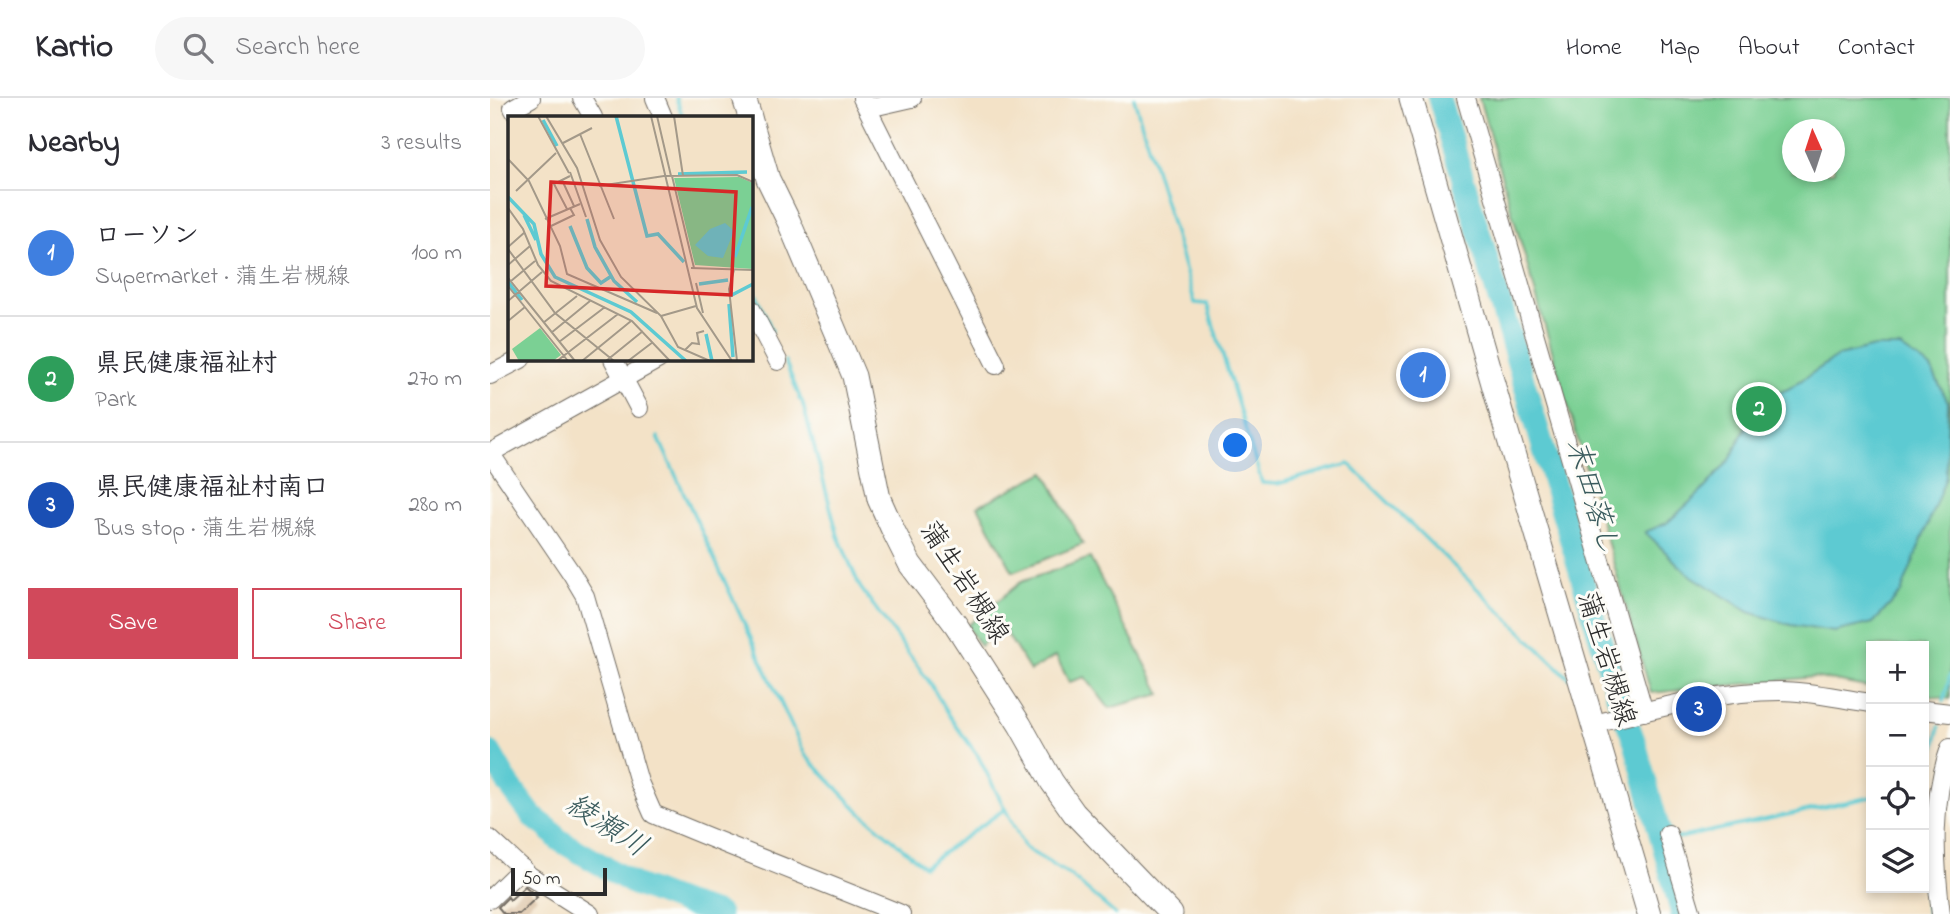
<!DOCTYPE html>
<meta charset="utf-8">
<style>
:root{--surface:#fff;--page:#f7f7f7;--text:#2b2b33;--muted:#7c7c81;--line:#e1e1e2;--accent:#d1495b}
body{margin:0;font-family:"Indie Flower","Klee One",sans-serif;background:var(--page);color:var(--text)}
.controls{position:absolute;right:21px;bottom:21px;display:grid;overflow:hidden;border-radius:0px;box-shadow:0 4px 10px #0003}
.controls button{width:63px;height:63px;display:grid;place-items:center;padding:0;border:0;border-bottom:2px solid var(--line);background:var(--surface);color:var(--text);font:35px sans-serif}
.compass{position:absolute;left:1292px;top:21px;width:63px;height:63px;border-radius:50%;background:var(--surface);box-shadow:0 4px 10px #0003;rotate:357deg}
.scale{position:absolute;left:21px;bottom:18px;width:96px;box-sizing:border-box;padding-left:7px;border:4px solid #2b2b2b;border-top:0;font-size:19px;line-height:24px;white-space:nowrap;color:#2b2b2b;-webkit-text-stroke:5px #fdfcf7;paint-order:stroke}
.you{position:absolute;left:746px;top:348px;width:24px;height:24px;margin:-18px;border:5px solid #fff;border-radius:50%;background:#1a73e8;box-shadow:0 0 0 10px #1a73e833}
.badge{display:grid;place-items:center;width:46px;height:46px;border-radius:50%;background:var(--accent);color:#fff;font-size:23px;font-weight:700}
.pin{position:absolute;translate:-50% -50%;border:4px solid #fff;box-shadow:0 2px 7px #0006}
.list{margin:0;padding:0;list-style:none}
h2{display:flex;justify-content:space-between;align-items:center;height:91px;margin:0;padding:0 28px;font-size:30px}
h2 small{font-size:23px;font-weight:400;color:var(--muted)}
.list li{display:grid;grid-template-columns:46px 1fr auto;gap:21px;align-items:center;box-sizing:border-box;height:126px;padding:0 28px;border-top:2px solid var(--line)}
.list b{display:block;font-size:26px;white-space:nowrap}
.list p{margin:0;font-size:23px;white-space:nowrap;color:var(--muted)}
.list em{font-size:23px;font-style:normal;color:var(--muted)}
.actions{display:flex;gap:14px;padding:21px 28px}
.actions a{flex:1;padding:16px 0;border:2px solid var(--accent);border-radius:0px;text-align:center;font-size:24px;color:var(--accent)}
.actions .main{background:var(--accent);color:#fff}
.icon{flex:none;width:38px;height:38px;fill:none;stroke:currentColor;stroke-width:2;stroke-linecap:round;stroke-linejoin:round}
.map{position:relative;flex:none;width:1460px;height:816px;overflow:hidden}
header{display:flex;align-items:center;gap:42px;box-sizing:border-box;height:98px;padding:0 35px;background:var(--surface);border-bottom:2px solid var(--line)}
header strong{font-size:33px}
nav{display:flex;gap:38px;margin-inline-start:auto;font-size:24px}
.search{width:490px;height:63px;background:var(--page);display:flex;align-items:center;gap:18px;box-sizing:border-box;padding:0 24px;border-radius:38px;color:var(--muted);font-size:26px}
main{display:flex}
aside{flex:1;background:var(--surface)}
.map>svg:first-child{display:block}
</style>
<header>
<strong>Kartio</strong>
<div class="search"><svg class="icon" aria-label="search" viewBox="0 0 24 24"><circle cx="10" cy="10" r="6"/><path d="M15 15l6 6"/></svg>Search here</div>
<nav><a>Home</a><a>Map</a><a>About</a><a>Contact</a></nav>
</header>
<main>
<aside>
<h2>Nearby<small>3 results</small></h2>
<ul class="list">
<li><span class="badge" style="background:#3f7fe0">1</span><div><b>ローソン</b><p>Supermarket · 蒲生岩槻線</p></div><em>100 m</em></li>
<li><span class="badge" style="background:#2e9e5b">2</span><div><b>県民健康福祉村</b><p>Park</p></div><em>270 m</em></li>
<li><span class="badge" style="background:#1a4fb4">3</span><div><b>県民健康福祉村南口</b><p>Bus stop · 蒲生岩槻線</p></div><em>280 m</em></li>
</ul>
<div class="actions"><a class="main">Save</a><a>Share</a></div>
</aside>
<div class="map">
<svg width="1460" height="816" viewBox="0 0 1460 816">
<rect width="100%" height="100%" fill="#fdfcf7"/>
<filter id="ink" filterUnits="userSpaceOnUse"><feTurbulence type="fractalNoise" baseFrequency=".0143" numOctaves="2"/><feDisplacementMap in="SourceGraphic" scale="14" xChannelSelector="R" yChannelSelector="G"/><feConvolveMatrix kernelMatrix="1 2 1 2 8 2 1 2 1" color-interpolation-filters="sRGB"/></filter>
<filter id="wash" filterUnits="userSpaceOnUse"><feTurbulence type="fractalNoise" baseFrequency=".00686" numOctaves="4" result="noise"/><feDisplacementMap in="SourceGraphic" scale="28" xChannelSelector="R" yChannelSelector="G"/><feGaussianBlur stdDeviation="1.57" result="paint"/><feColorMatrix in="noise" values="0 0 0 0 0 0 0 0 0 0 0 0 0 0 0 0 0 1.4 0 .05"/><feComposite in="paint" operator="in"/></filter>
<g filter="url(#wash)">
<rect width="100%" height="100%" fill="#f3e2c7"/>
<g fill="#7bd094" stroke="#537e60" stroke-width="2" fill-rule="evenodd">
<path d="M 989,0 L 1460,0 L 1460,601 L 1434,597 L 1434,548 L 1381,548 L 1381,590 L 1324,579 L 1161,595 ZM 1302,32 L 1344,32 L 1344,74 L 1302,74 Z"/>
<path d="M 555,374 L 593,446 L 523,474 L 488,408 Z"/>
<path d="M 600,460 L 671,596 L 619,610 L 595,579 L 579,584 L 566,558 L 540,573 L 512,528 L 490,548 L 477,528 L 531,484 Z"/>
</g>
<path fill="#5dcad2" stroke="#447a7e" stroke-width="2" d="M 1384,249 L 1410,249 L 1441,270 L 1458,304 L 1456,379 L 1411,495 L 1383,525 L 1344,534 L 1301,527 L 1259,514 L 1197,475 L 1155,434 L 1177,425 L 1211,394 L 1240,362 L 1268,303 L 1298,291 L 1348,258 Z"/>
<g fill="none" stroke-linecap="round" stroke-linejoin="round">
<g stroke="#5dcad2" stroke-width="3.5">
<path d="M 186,0 L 193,19"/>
<path d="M 644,0 L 705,205 L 717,206 L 772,385 L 787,386 L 859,366 L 1079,580"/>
<path d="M 261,184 L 282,233"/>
<path d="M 295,263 L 310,300 L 309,301 L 312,303 L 348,438 L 370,489 L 440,585 L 459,618 L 488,658 L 535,750 L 581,778 L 625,816"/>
<path d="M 168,339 L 315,657 L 370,714 L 434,768 L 515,711"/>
<path d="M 1454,603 L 1460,577"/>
<path d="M 1127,627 L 1145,645"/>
<path d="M 1434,727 L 1436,693 L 1449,629"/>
<path d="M 1184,741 L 1381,699"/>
<path d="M 1434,783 L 1437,816"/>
</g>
<g stroke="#5dcad2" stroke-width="23">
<path d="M 949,0 L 1127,597 L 1145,645 L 1192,816"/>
<path d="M 0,654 L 19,687 L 43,719 L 59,731 L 69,742 L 144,786 L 190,804 L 229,816"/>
</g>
</g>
<g id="blocks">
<path fill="#d1b08b" d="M 35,788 L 47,799 L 29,816 L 14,816 L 8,809 L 18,799 L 20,802 Z"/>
</g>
</g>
<g filter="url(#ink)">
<use href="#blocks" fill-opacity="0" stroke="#716b62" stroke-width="2"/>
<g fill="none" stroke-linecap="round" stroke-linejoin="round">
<g stroke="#716b62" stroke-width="20">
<g id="minor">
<path d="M 92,0 L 103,19"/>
<path d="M 165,0 L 173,19"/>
<path d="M 372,0 L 506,267"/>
<path d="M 976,0 L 1154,614"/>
<path d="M 378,10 L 422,0"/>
<path d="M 28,19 L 23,10 L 41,0"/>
<path d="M 261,211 L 288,263"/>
<path d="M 123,261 L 149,310"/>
<path d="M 0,277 L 31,261"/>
<path d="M 0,355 L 82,476 L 95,498 L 149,684 L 163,716 C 245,751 328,782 411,816"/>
<path d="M 0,355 L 169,261"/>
<path d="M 1434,612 L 1460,615"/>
<path d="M 1104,626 C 1165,611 1226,593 1290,593 C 1320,593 1351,601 1381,605"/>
<path d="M 1178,736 L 1202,816"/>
<path d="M 0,741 L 40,778 L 100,816"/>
<path d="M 0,801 L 32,770"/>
<path d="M 1451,816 C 1444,762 1441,702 1460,650"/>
</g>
</g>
<g stroke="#716b62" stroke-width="25">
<g id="major">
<path d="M 254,0 L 260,19"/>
<path d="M 921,0 L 1016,331 L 1159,816"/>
<path d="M 261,23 L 278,81 L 299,124 L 364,278 L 389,401 L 403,432 L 420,466 L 466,527 L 500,580 L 530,627 L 562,684 L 584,715 L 681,816"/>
</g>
</g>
<use href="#minor" stroke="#fff" stroke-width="18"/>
<use href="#major" stroke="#fff" stroke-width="23"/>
</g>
</g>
<g text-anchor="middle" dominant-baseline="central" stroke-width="6" stroke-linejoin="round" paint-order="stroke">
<g font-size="28" fill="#2b2b2b" stroke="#fdfcf7">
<text transform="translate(473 485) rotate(57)">蒲生岩槻線</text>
<text transform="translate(1115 561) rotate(73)">蒲生岩槻線</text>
</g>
<g font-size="30" font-style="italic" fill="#3a5b5d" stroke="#fdfcf7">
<text transform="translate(1101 399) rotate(73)">末田落し</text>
<text transform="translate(116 729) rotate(33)">綾瀬川</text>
</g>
</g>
<g transform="translate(18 18)">
<rect width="245" height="245" fill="#f3e2c7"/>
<path d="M 231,61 L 245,67 L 245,153 L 187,149 L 166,62 ZM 32,212 L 53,239 L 45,245 L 11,245 L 4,233 Z" fill="#7bd094"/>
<path d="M 217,107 L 226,115 L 215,142 L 200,140 L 187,129 L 202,113 Z" fill="#5dcad2"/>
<path fill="none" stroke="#5dcad2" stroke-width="3.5" d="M 108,0 L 139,120 L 150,118 L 176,146M 35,4 L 49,30M 170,58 L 239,56M 0,81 L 26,108 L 33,138 L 47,161 L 123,196 L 178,245M 16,99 L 28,124M 79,103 L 87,131 L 106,165 L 129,186M 62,110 L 79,152 L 93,167 L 102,161M 227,141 L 244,91M 0,166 L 14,184M 191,168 L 220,164M 222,180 L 245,168M 221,188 L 225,241M 198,218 L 204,245"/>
<path fill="none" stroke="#a39989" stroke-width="2" d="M 30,0 L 61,57M 38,0 L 69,52 L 92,124 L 113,161 L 153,200 L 170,231 L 202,245 L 224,244M 143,0 L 189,192 L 224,245M 149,0 L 163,60M 166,0 L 175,60M 72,18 L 106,103M 55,27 L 84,12M 0,43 L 21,65 L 52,130 L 59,158 L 149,197M 62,56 L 78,101M 164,60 L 186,152M 54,64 L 66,90M 91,70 L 156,60 L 229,59 L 245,66M 8,75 L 48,37M 0,92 L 15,113 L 30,149 L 43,165 L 124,205 L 162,245M 59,93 L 46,68 L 62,60M 37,103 L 72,88M 41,111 L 66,99 L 62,92M 0,131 L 17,116M 0,133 L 47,197 L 106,245M 0,149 L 22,130M 183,152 L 245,154M 226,154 L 221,173 L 229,245M 0,162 L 67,245M 3,165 L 27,145M 188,167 L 195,197M 0,170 L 60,245M 0,185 L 34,156M 153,200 L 188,190M 0,205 L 17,191M 35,207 L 69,180M 43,217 L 82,185M 51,226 L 97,191M 177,234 L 184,227 L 191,228 L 189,217 L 196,215M 49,245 L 110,198M 74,245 L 123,205M 98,245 L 135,215M 120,245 L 145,226"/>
<path fill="#d62828" fill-opacity="0.15" stroke="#d62828" stroke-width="3.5" d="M 43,66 L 228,76 L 223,179 L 38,170 Z"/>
<rect width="245" height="245" fill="none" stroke="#2b2b2b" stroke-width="3.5"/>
</g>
</svg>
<div class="controls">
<button>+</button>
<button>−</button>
<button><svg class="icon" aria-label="locate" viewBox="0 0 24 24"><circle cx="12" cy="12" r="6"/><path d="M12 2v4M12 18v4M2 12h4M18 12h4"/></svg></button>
<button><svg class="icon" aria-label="layers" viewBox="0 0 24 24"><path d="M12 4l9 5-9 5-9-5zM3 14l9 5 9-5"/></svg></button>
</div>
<svg class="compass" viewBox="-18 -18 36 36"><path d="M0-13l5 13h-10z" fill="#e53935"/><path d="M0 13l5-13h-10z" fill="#7c7c81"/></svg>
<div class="scale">50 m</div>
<div class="you"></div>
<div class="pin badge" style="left:933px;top:277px;background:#3f7fe0">1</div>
<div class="pin badge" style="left:1269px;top:311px;background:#2e9e5b">2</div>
<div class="pin badge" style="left:1209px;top:611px;background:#1a4fb4">3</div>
</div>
</main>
